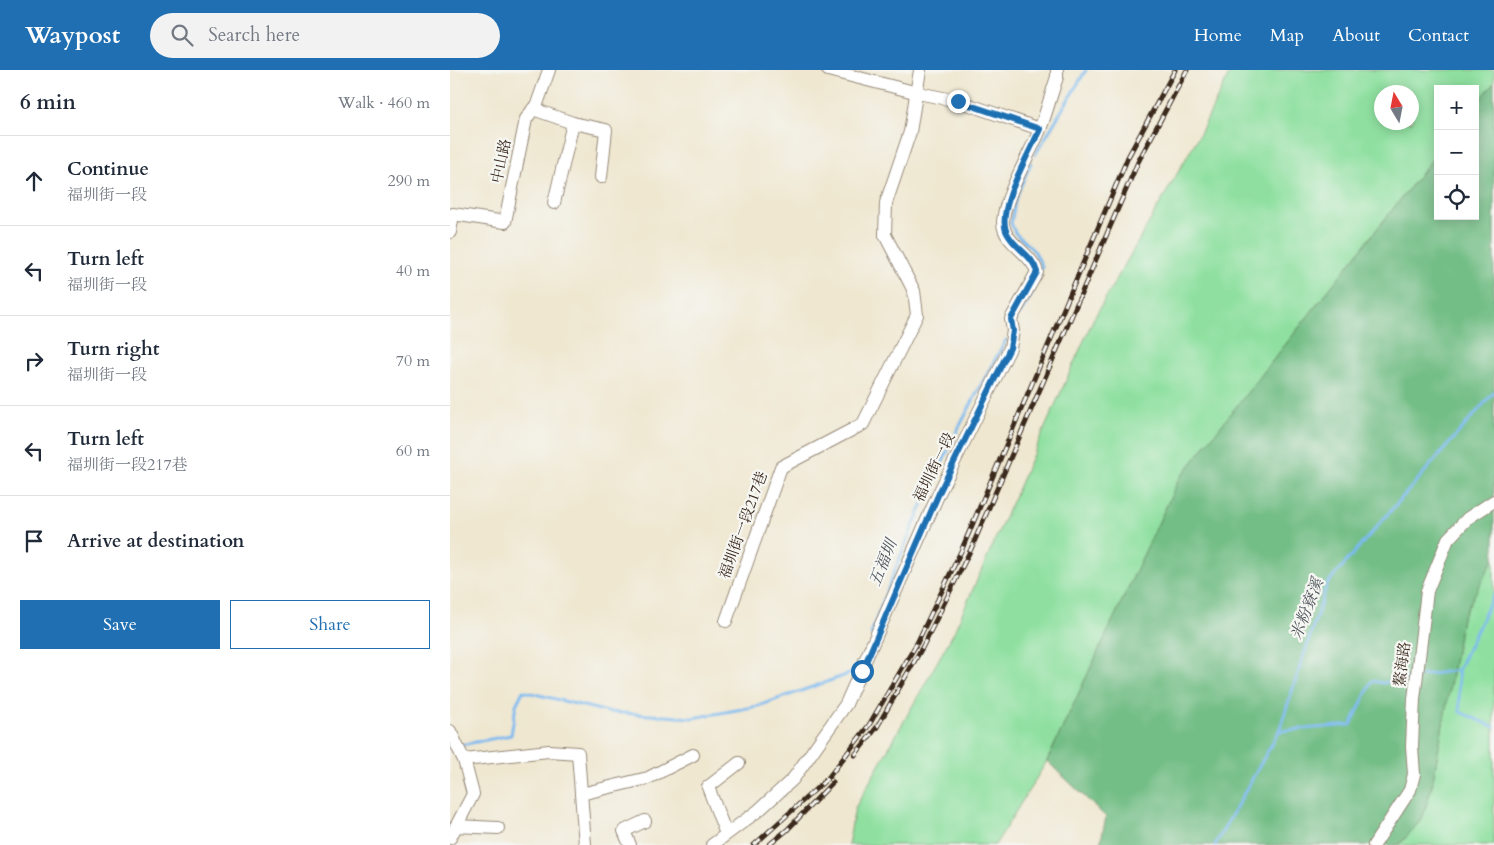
<!DOCTYPE html>
<meta charset="utf-8">
<style>
:root{--surface:#fff;--page:#f2f2f3;--text:#1f2937;--muted:#747a83;--line:#e0e1e3;--accent:#1f6fb2}
body{margin:0;font-family:Cardo,"Noto Serif TC",serif;background:var(--page);color:var(--text)}
.controls{position:absolute;right:15px;top:15px;display:grid;overflow:hidden;border-radius:0px;box-shadow:0 2px 12px #0003}
.controls button{width:45px;height:45px;display:grid;place-items:center;padding:0;border:0;border-bottom:1px solid var(--line);background:var(--surface);color:var(--text);font:25px sans-serif}
.compass{position:absolute;left:924px;top:15px;width:45px;height:45px;border-radius:50%;background:var(--surface);box-shadow:0 2px 12px #0003;rotate:350deg}
.stop{position:absolute;width:15px;height:15px;margin:-11px;border:4px solid #1f6fb2;border-radius:50%;background:#fff}
.stop.end{background:#1f6fb2;border-color:#fff;box-shadow:0 1px 5px #0008}
.list{margin:0;padding:0;list-style:none}
h2{display:flex;justify-content:space-between;align-items:center;height:65px;margin:0;padding:0 20px;font-size:21px}
h2 small{font-size:16px;font-weight:400;color:var(--muted)}
.list li{display:grid;grid-template-columns:32px 1fr auto;gap:15px;align-items:center;box-sizing:border-box;height:90px;padding:0 20px;border-top:1px solid var(--line)}
.list b{display:block;font-size:19px;white-space:nowrap}
.list p{margin:0;font-size:16px;white-space:nowrap;color:var(--muted)}
.list em{font-size:16px;font-style:normal;color:var(--muted)}
.actions{display:flex;gap:10px;padding:15px 20px}
.actions a{flex:1;padding:11px 0;border:1px solid var(--accent);border-radius:0px;text-align:center;font-size:18px;color:var(--accent)}
.actions .main{background:var(--accent);color:#fff}
.icon{flex:none;width:28px;height:28px;fill:none;stroke:currentColor;stroke-width:2;stroke-linecap:round;stroke-linejoin:round}
.map{position:relative;flex:none;width:1044px;height:775px;overflow:hidden}
header{display:flex;align-items:center;gap:30px;box-sizing:border-box;height:70px;padding:0 25px;background:var(--accent);color:#fff}
header strong{font-size:24px}
nav{display:flex;gap:28px;margin-inline-start:auto;font-size:18px}
.search{width:350px;height:45px;background:var(--page);display:flex;align-items:center;gap:12px;box-sizing:border-box;padding:0 18px;border-radius:28px;color:var(--muted);font-size:19px}
main{display:flex}
aside{flex:1;background:var(--surface)}
.map>svg:first-child{display:block}
</style>
<header>
<strong>Waypost</strong>
<div class="search"><svg class="icon" aria-label="search" viewBox="0 0 24 24"><circle cx="10" cy="10" r="6"/><path d="M15 15l6 6"/></svg>Search here</div>
<nav><a>Home</a><a>Map</a><a>About</a><a>Contact</a></nav>
</header>
<main>
<aside>
<h2>6 min<small>Walk · 460 m</small></h2>
<ul class="list">
<li><svg class="icon" aria-label="ahead" viewBox="0 0 24 24"><path d="M12 20V5M6 11l6-6 6 6"/></svg><div><b>Continue</b><p>福圳街一段</p></div><em>290 m</em></li>
<li><svg class="icon" aria-label="left" viewBox="0 0 24 24"><path d="M17 20v-9H6M10 6l-5 5 5 5"/></svg><div><b>Turn left</b><p>福圳街一段</p></div><em>40 m</em></li>
<li><svg class="icon" aria-label="right" viewBox="0 0 24 24"><path d="M7 20v-9h11M14 6l5 5-5 5"/></svg><div><b>Turn right</b><p>福圳街一段</p></div><em>70 m</em></li>
<li><svg class="icon" aria-label="left" viewBox="0 0 24 24"><path d="M17 20v-9H6M10 6l-5 5 5 5"/></svg><div><b>Turn left</b><p>福圳街一段217巷</p></div><em>60 m</em></li>
<li><svg class="icon" aria-label="arrive" viewBox="0 0 24 24"><path d="M6 21V4h12l-3 4 3 4H6"/></svg><div><b>Arrive at destination</b></div></li>
</ul>
<div class="actions"><a class="main">Save</a><a>Share</a></div>
</aside>
<div class="map">
<svg width="1044" height="775" viewBox="0 0 1044 775">
<rect width="100%" height="100%" fill="#f6f6f2"/>
<filter id="ink" filterUnits="userSpaceOnUse"><feTurbulence type="fractalNoise" baseFrequency=".02" numOctaves="2"/><feDisplacementMap in="SourceGraphic" scale="10" xChannelSelector="R" yChannelSelector="G"/><feConvolveMatrix kernelMatrix="1 2 1 2 8 2 1 2 1" color-interpolation-filters="sRGB"/></filter>
<filter id="wash" filterUnits="userSpaceOnUse"><feTurbulence type="fractalNoise" baseFrequency=".0096" numOctaves="4" result="noise"/><feDisplacementMap in="SourceGraphic" scale="20" xChannelSelector="R" yChannelSelector="G"/><feGaussianBlur stdDeviation="1.12" result="paint"/><feColorMatrix in="noise" values="0 0 0 0 0 0 0 0 0 0 0 0 0 0 0 0 0 1.4 0 .05"/><feComposite in="paint" operator="in"/></filter>
<g filter="url(#wash)">
<rect width="100%" height="100%" fill="#efe7d0"/>
<g fill="#8fe0a0" stroke="#65855f" fill-rule="evenodd">
<path d="M 781,0 L 1044,0 L 1044,13 L 1025,36 L 1025,19 L 988,19 L 988,82 L 729,409 L 597,691 L 545,775 L 398,775 L 405,738 L 503,564 L 643,250 L 750,64 ZM 932,22 L 962,22 L 962,52 L 932,52 Z"/>
<path d="M 1044,488 L 1044,775 L 949,775 L 972,749 L 982,716 L 1012,548 Z"/>
</g>
<path fill="#73be86" stroke="#577452" d="M 1044,13 L 1044,488 L 1012,548 L 982,716 L 972,749 L 949,775 L 650,775 L 656,747 L 597,691 L 729,409 L 988,82 L 988,146 L 1025,146 L 1025,36 Z"/>
<g fill="none" stroke-linecap="round" stroke-linejoin="round">
<g stroke="#7bbaef" stroke-width="3">
<path d="M 585,85 L 636,0"/>
<path d="M 581,93 L 566,127 L 561,153 L 565,163 L 585,182 L 592,197 L 591,200"/>
<path d="M 571,243 L 583,222"/>
<path d="M 421,564 C 457,462 502,364 556,270"/>
<path d="M 1008,601 L 1010,642 L 1044,657"/>
<path d="M 969,606 L 1008,600 L 1044,524"/>
<path d="M 829,661 L 901,655 L 922,611 L 933,613 L 963,607"/>
<path d="M 11,675 L 61,665 L 66,635 L 73,621 L 158,642 L 243,648 L 308,636 L 405,602"/>
<path d="M 765,775 L 829,661 L 877,514 L 1044,322"/>
</g>
</g>
</g>
<g filter="url(#ink)">
<g fill="none" stroke-linecap="round" stroke-linejoin="round">
<g stroke="#958877" stroke-width="14">
<g id="minor">
<path d="M 378,0 L 468,23 L 508,31 L 590,59"/>
<path d="M 83,39 L 123,53 L 156,60 L 151,107"/>
<path d="M 104,133 L 123,53"/>
<path d="M 0,162 L 3,144 L 55,152 L 76,49 L 87,34 L 99,0"/>
<path d="M 276,551 L 331,397 L 413,354 L 467,245 L 464,221 L 435,165 L 436,133 L 460,62 L 470,0"/>
<path d="M 0,661 L 14,690 L 23,724 L 0,768"/>
<path d="M 14,690 L 99,681 L 128,683 L 135,775"/>
<path d="M 131,724 L 198,708 L 243,685"/>
<path d="M 6,756 L 48,758"/>
<path d="M 276,764 L 258,717 L 289,693"/>
<path d="M 180,775 L 174,761 L 195,751"/>
<path d="M 262,775 L 309,740 L 343,709 L 396,634 L 489,423 L 560,278 L 563,261 L 561,249 L 587,202 C 582,183 553,173 553,152 C 554,128 579,85 589,62 C 596,44 601,25 607,7 L 607,0"/>
<path d="M 924,775 L 960,720 L 964,704 L 962,676 L 964,629 L 977,521 L 998,469 L 1018,448 L 1044,431"/>
</g>
</g>
<use href="#minor" stroke="#fff" stroke-width="12"/>
<g stroke="#3b2a1e" stroke-width="5">
<g id="rail">
<path d="M 405,685 L 427,657 L 473,576 L 521,479 L 688,92 L 737,0"/>
<path d="M 304,775 L 378,708 L 419,655 L 467,573 L 512,479 L 678,87 L 725,0"/>
<path d="M 319,775 L 337,760 L 383,712"/>
</g>
</g>
<use href="#rail" stroke="#f6f6f2" stroke-width="3" stroke-dasharray="9" stroke-linecap="butt"/>
</g>
</g>
<g fill="none" stroke-linecap="round" stroke-linejoin="round" filter="url(#ink)">
<path stroke="#1f6fb2" stroke-width="6" d="M 412,601 L 489,423 L 560,278 L 563,261 L 561,249 L 587,202 C 583,185 565,179 557,163 C 545,141 580,82 590,59 L 508,31"/>
</g>
<g text-anchor="middle" dominant-baseline="central" stroke-width="4.5" stroke-linejoin="round" paint-order="stroke">
<g font-size="15" fill="#3b2a1e" stroke="#f6f6f2">
<text transform="translate(51 91) rotate(-78)">中山路</text>
<text transform="translate(484 397) rotate(-64)">福圳街一段</text>
<text transform="translate(293 455) rotate(-70)">福圳街一段217巷</text>
<text transform="translate(952 594) rotate(-83)">鰲海路</text>
</g>
<g font-size="16" font-style="italic" fill="#4e555d" stroke="#f6f6f2">
<text transform="translate(433 493) rotate(-68)">五福圳</text>
<text transform="translate(857 539) rotate(-69)">米粉寮溪</text>
</g>
</g>
</svg>
<div class="controls">
<button>+</button>
<button>−</button>
<button><svg class="icon" aria-label="locate" viewBox="0 0 24 24"><circle cx="12" cy="12" r="6"/><path d="M12 2v4M12 18v4M2 12h4M18 12h4"/></svg></button>
</div>
<svg class="compass" viewBox="-18 -18 36 36"><path d="M0-13l5 13h-10z" fill="#e53935"/><path d="M0 13l5-13h-10z" fill="#747a83"/></svg>
<div class="stop" style="left:412px;top:601px"></div>
<div class="stop end" style="left:508px;top:31px"></div>
</div>
</main>
